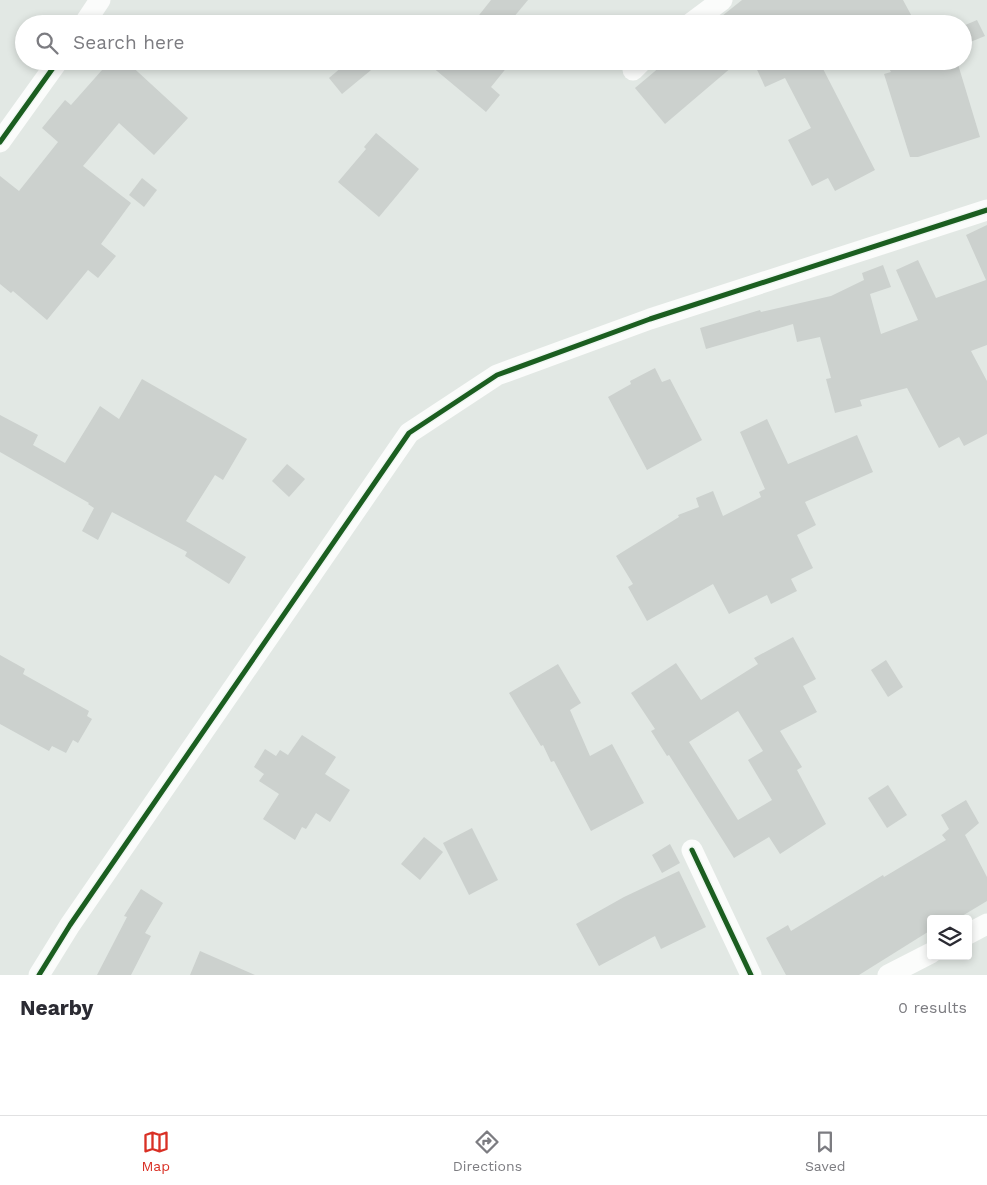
<!DOCTYPE html>
<style>
:root{--surface:#fff;--page:#f7f7f7;--text:#2b2b33;--muted:#7c7c81;--line:#e1e1e2;--accent:#d93025}
body{margin:0;font-family:"Work Sans",sans-serif;background:var(--page);color:var(--text)}
.controls{position:absolute;right:15px;bottom:15px;display:grid;overflow:hidden;border-radius:5px;box-shadow:0 2px 8px #0003}
.controls button{width:45px;height:45px;display:grid;place-items:center;padding:0;border:0;border-bottom:1px solid var(--line);background:var(--surface);color:var(--text);font:25px sans-serif}
.list{margin:0;padding:0;list-style:none}
h2{display:flex;justify-content:space-between;align-items:center;height:65px;margin:0;padding:0 20px;font-size:21px}
h2 small{font-size:16px;font-weight:400;color:var(--muted)}
.icon{flex:none;width:28px;height:28px;fill:none;stroke:currentColor;stroke-width:2;stroke-linecap:round;stroke-linejoin:round}
.map{position:relative;flex:none;width:987px;height:975px;overflow:hidden}
.search{position:absolute;background:var(--surface);box-shadow:0 2px 8px #0003;left:15px;right:15px;top:15px;height:55px;display:flex;align-items:center;gap:12px;box-sizing:border-box;padding:0 18px;border-radius:28px;color:var(--muted);font-size:19px}
.sheet{height:140px;background:var(--surface)}
nav{display:flex;justify-content:space-around;align-items:center;box-sizing:border-box;height:70px;border-top:1px solid var(--line);background:var(--surface);font-size:14px;color:var(--muted)}
nav a{display:grid;justify-items:center;gap:2px}
nav .on{color:var(--accent)}
.map>svg:first-child{display:block}
</style>
<div class="map">
<svg width="987" height="975" viewBox="0 0 987 975">
<rect width="100%" height="100%" fill="#e2e8e4"/>
<g fill="#ccd1ce" fill-rule="evenodd">
<path d="M 491,0 L 528,0 L 508,24 L 472,24 Z"/>
<path d="M 742,0 L 903,0 L 916,24 L 865,24 L 862,17 L 849,24 L 712,24 Z"/>
<path d="M 977,20 L 985,36 L 963,45 L 963,26 Z"/>
<path d="M 110,61 L 126,61 L 188,118 L 154,155 L 119,123 L 83,166 L 131,203 L 101,244 L 116,256 L 98,278 L 88,270 L 47,320 L 13,291 L 11,293 L 0,284 L 0,176 L 19,191 L 58,142 L 42,128 L 65,100 L 71,105 Z"/>
<path d="M 349,61 L 382,61 L 342,94 L 329,78 Z"/>
<path d="M 425,61 L 512,61 L 491,87 L 500,95 L 486,112 Z"/>
<path d="M 667,61 L 739,61 L 665,124 L 635,88 Z"/>
<path d="M 753,61 L 819,61 L 875,170 L 835,191 L 828,178 L 812,186 L 788,140 L 811,128 L 785,78 L 765,87 Z"/>
<path d="M 885,61 L 957,61 L 980,137 L 918,157 L 910,157 L 884,74 L 891,72 Z"/>
<path d="M 376,133 L 419,169 L 379,217 L 338,182 L 366,149 L 364,147 Z"/>
<path d="M 142,178 L 157,190 L 144,207 L 129,195 Z"/>
<path d="M 987,225 L 987,345 L 971,351 L 987,381 L 987,434 L 964,446 L 959,437 L 939,448 L 907,388 L 860,400 L 862,406 L 835,413 L 826,379 L 831,378 L 820,337 L 797,342 L 793,324 L 706,349 L 700,328 L 760,310 L 761,312 L 831,296 L 864,280 L 862,273 L 883,265 L 891,287 L 870,294 L 881,334 L 918,320 L 896,270 L 918,260 L 936,298 L 986,280 L 966,235 Z"/>
<path d="M 655,368 L 662,382 L 670,379 L 702,440 L 647,470 L 608,397 L 631,384 L 630,381 Z"/>
<path d="M 142,379 L 247,439 L 223,480 L 215,475 L 186,521 L 246,557 L 229,584 L 185,556 L 187,552 L 112,512 L 98,540 L 82,531 L 94,508 L 88,504 L 89,503 L 0,452 L 0,415 L 38,435 L 33,445 L 65,463 L 100,406 L 119,419 Z"/>
<path d="M 767,419 L 788,464 L 857,435 L 873,472 L 805,502 L 816,525 L 797,535 L 813,568 L 791,579 L 797,591 L 771,604 L 767,595 L 729,614 L 713,584 L 647,621 L 628,587 L 633,584 L 616,556 L 679,517 L 678,515 L 699,507 L 696,498 L 713,491 L 723,516 L 761,497 L 759,492 L 765,489 L 740,432 Z"/>
<path d="M 287,464 L 305,479 L 289,497 L 272,481 Z"/>
<path d="M 793,637 L 816,679 L 803,686 L 817,712 L 780,731 L 802,767 L 797,770 L 826,824 L 780,854 L 769,837 L 734,858 L 669,755 L 667,756 L 651,731 L 655,729 L 631,693 L 676,663 L 701,700 L 758,664 L 754,658 ZM 738,711 L 763,751 L 748,760 L 772,800 L 738,820 L 689,742 Z"/>
<path d="M 0,655 L 25,669 L 23,674 L 89,711 L 87,716 L 92,719 L 78,743 L 73,740 L 66,753 L 52,746 L 49,751 L 0,724 Z"/>
<path d="M 886,660 L 903,687 L 888,697 L 871,670 Z"/>
<path d="M 558,664 L 581,703 L 570,710 L 590,756 L 612,744 L 644,803 L 591,831 L 554,761 L 551,762 L 543,745 L 541,746 L 509,693 Z"/>
<path d="M 302,735 L 336,757 L 325,774 L 350,790 L 330,822 L 316,813 L 306,829 L 302,827 L 295,840 L 263,819 L 279,794 L 259,781 L 264,774 L 254,767 L 265,749 L 276,756 L 280,750 L 288,755 Z"/>
<path d="M 888,785 L 907,815 L 887,828 L 868,798 Z"/>
<path d="M 966,800 L 979,823 L 965,835 L 987,877 L 987,901 L 957,919 L 931,919 L 931,930 L 859,975 L 786,975 L 766,938 L 788,925 L 791,931 L 883,875 L 884,877 L 946,840 L 942,835 L 949,829 L 941,815 Z"/>
<path d="M 472,828 L 498,880 L 469,895 L 443,843 Z"/>
<path d="M 424,837 L 443,852 L 420,880 L 401,864 Z"/>
<path d="M 670,844 L 680,863 L 662,873 L 652,855 Z"/>
<path d="M 679,871 L 706,927 L 661,949 L 655,936 L 599,966 L 576,924 L 624,897 Z"/>
<path d="M 141,889 L 163,903 L 145,933 L 151,936 L 131,975 L 97,975 L 127,917 L 124,916 Z"/>
<path d="M 200,951 L 255,975 L 190,975 Z"/>
</g>
<g fill="none" stroke-linecap="round" stroke-linejoin="round">
<g stroke="#fbfcfb" stroke-width="21">
<path d="M 84,24 L 100,0"/>
<path d="M 690,24 L 722,0"/>
<path d="M 633,70 L 642,61"/>
<path d="M 0,142 L 58,61"/>
<path d="M 692,850 L 751,975"/>
<path d="M 968,934 L 987,924"/>
<path d="M 39,975 L 70,925 L 409,433 L 497,375 L 650,319 L 987,210"/>
<path d="M 888,975 L 931,953"/>
</g>
<g stroke="#eff7f2" stroke-width="8">
<g id="cycleway">
<path d="M 0,142 L 58,61"/>
<path d="M 692,850 L 751,975"/>
<path d="M 39,975 L 70,925 L 409,433 L 497,375 L 650,319 L 987,210"/>
</g>
</g>
<use href="#cycleway" stroke="#1b5e20" stroke-width="5"/>
</g>
</svg>
<div class="controls">
<button><svg class="icon" aria-label="layers" viewBox="0 0 24 24"><path d="M12 4l9 5-9 5-9-5zM3 14l9 5 9-5"/></svg></button>
</div>
<div class="search"><svg class="icon" aria-label="search" viewBox="0 0 24 24"><circle cx="10" cy="10" r="6"/><path d="M15 15l6 6"/></svg>Search here</div>
</div>
<section class="sheet">
<h2>Nearby<small>0 results</small></h2>
<ul class="list">
</ul>
</section>
<nav>
<a class="on"><svg class="icon" aria-label="map" viewBox="0 0 24 24"><path d="M3 6l6-2 6 2 6-2v14l-6 2-6-2-6 2zM9 4v14M15 6v14"/></svg>Map</a>
<a><svg class="icon" aria-label="directions" viewBox="0 0 24 24"><path d="M12 3l9 9-9 9-9-9zM9 14v-3h6M13 9l2 2-2 2"/></svg>Directions</a>
<a><svg class="icon" aria-label="saved" viewBox="0 0 24 24"><path d="M7 4h10v16l-5-4-5 4z"/></svg>Saved</a>
</nav>
